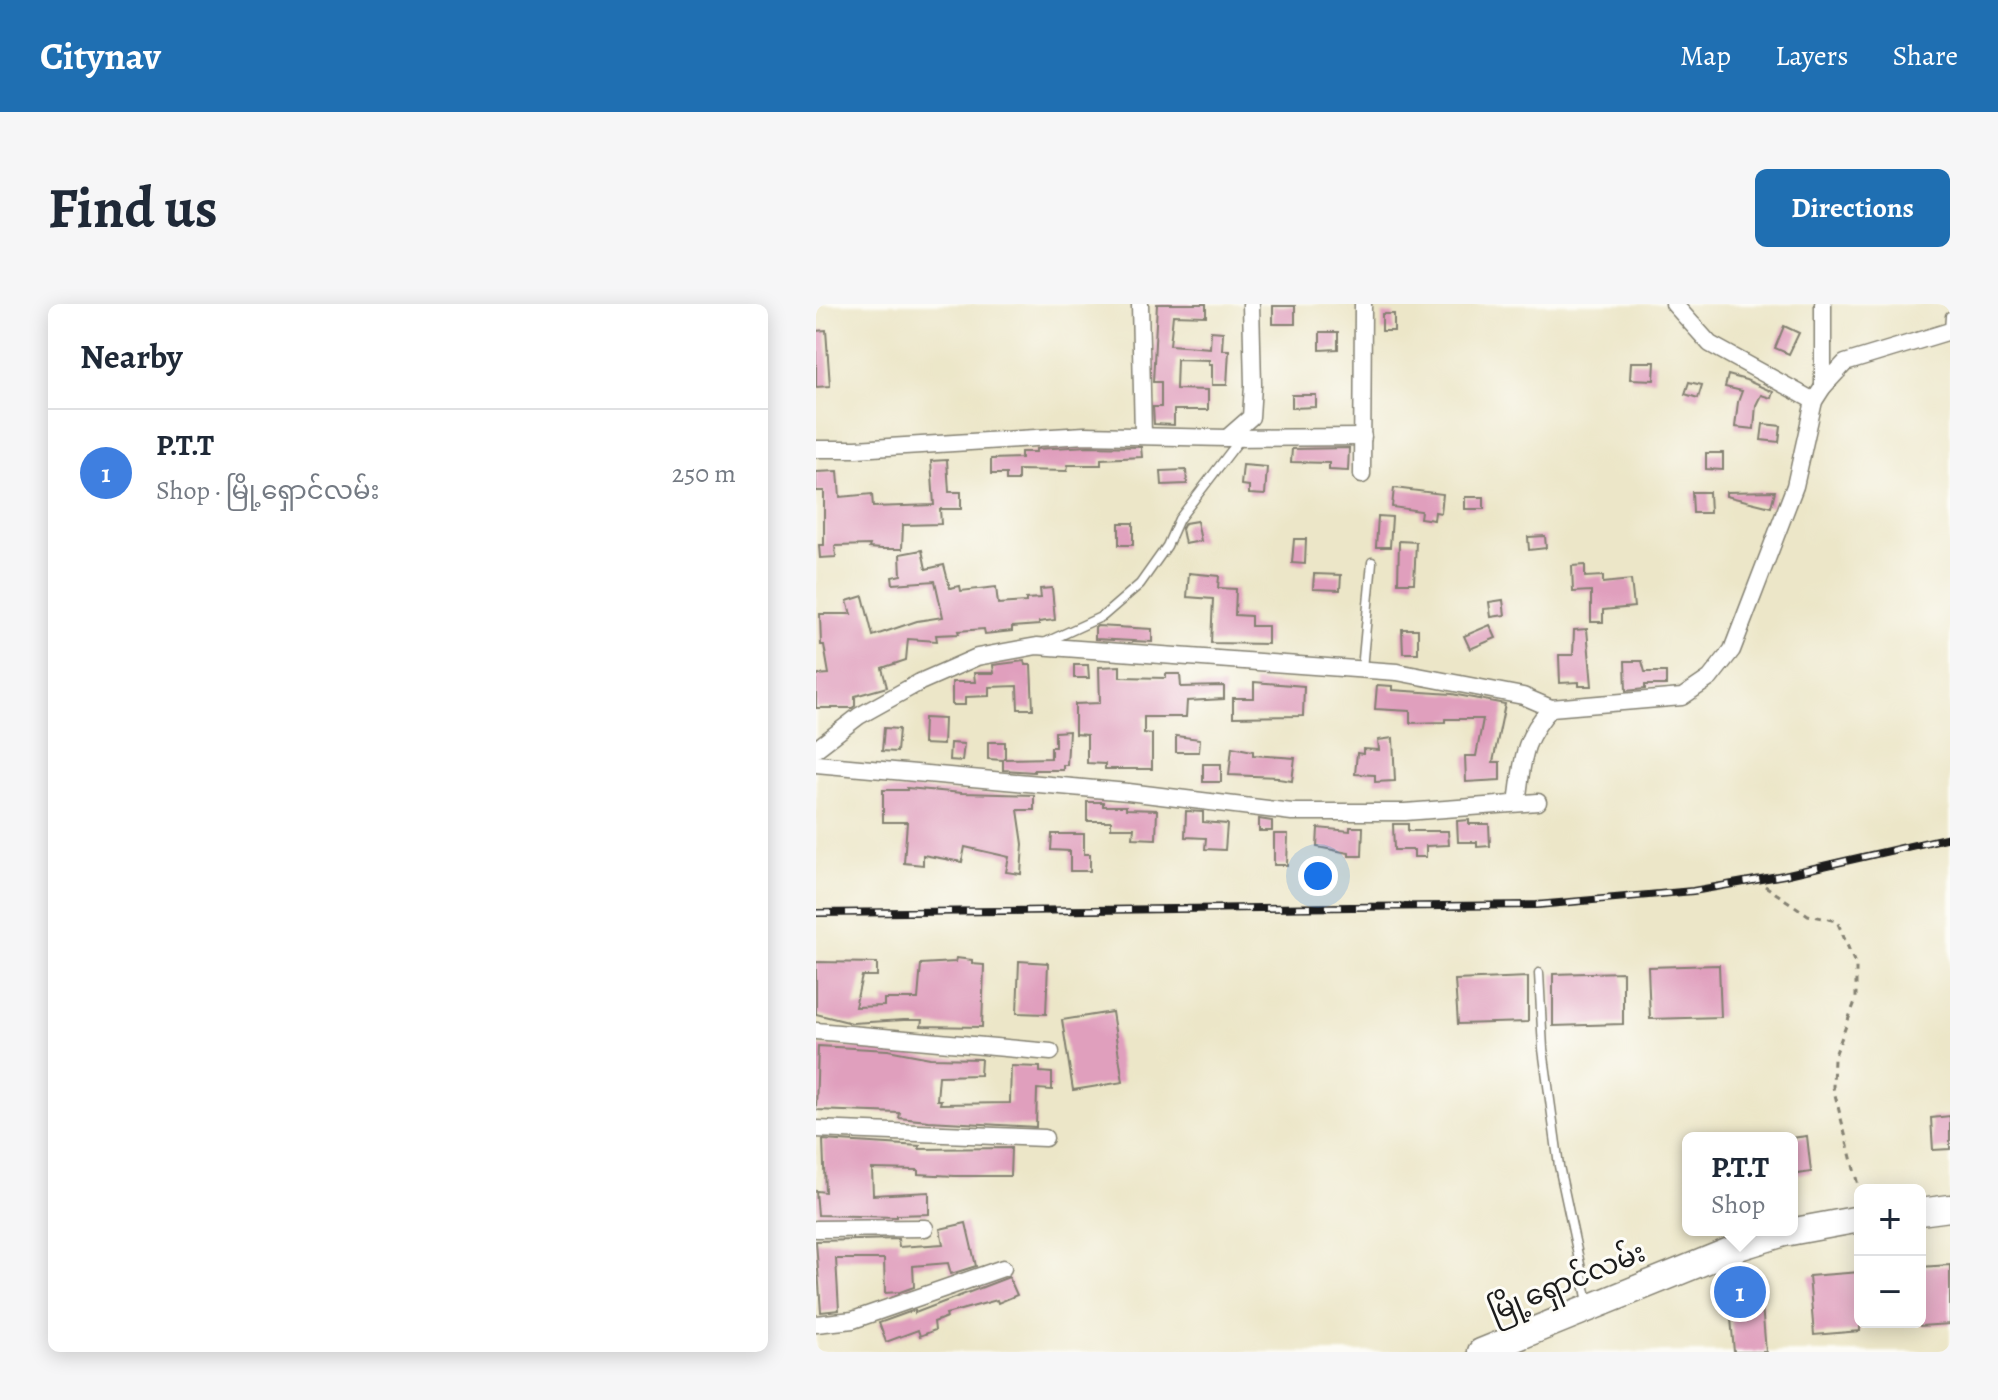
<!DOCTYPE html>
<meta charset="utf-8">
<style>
:root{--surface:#fff;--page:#f6f6f7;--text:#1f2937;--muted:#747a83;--line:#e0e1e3;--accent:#1f6fb2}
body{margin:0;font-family:Alegreya,"Noto Sans Myanmar",serif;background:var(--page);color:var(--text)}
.controls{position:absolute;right:24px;bottom:24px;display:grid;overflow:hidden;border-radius:12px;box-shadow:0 4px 20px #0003}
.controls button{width:72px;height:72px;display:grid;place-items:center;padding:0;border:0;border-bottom:2px solid var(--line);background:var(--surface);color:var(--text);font:40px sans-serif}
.you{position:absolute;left:502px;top:572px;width:28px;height:28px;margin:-20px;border:6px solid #fff;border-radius:50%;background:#1a73e8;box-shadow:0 0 0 12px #1a73e833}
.badge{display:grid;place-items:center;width:52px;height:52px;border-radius:50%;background:var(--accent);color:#fff;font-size:26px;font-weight:700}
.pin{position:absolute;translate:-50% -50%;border:4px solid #fff;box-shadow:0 2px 8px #0006}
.popup{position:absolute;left:866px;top:828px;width:116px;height:104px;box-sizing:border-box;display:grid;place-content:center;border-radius:12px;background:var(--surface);filter:drop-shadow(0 2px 6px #0005);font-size:26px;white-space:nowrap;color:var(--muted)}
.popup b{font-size:30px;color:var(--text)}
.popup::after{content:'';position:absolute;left:50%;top:100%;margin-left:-16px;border:16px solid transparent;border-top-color:var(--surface)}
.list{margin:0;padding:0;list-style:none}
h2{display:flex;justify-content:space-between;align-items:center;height:104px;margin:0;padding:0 32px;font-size:34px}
h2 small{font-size:26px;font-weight:400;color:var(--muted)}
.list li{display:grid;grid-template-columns:52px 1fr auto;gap:24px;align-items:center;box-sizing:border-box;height:128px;padding:0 32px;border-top:2px solid var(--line)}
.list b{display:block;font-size:30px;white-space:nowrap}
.list p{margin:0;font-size:26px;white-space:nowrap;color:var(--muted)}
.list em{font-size:26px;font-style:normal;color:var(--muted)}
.map{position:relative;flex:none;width:1134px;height:1048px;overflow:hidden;border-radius:12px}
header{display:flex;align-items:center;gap:48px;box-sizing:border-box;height:112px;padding:0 40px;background:var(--accent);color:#fff}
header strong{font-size:38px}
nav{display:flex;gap:44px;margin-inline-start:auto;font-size:28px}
.intro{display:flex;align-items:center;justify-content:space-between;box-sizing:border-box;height:192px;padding:0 48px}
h1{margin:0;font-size:56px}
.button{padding:20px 36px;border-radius:12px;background:var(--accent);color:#fff;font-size:28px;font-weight:700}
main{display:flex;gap:48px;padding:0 48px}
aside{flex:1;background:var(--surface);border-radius:12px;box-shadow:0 4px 20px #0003}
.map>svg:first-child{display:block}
</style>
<header>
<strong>Citynav</strong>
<nav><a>Map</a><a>Layers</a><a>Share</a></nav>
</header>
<div class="intro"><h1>Find us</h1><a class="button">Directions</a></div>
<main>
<aside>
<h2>Nearby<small></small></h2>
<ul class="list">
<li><span class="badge" style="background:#3f7fe0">1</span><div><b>P.T.T</b><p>Shop · မြို့ရှောင်လမ်း</p></div><em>250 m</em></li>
</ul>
</aside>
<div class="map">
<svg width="1134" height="1048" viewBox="0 0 1134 1048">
<rect width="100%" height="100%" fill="#fdfcf7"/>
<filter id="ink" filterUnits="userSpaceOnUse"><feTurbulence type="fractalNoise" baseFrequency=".0125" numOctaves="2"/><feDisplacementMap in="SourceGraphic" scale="16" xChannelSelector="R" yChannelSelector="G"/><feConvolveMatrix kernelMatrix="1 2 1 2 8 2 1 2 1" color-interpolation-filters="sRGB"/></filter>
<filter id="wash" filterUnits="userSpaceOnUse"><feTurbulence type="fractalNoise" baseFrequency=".006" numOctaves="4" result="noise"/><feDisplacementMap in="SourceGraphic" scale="32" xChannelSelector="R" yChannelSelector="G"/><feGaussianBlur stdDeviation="1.8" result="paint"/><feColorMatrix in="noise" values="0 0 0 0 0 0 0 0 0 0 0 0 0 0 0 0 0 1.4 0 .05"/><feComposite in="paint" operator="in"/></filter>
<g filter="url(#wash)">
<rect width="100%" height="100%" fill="#ece6c8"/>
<g id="blocks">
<g fill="#e09fbd">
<path d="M 341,0 L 390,0 L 390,12 L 357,11 L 354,41 L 394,44 L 395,27 L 407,28 L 406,46 L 413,46 L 411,81 L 396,81 L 396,60 L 393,60 L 393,56 L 361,55 L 360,85 L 392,86 L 392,106 L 358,106 L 358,121 L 338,120 L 337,103 L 345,103 L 345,78 L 337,78 Z"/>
<rect x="457" y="2" width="22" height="18"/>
<rect x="566" y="10" width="12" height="17"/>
<path d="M 968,22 L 983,29 L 973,50 L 959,44 Z"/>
<path d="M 10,26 L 14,82 L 0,83 L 0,27 Z"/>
<path d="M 504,28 L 522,28 L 522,45 L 504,46 Z"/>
<path d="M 815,58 L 839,58 L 838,76 L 814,75 Z"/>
<path d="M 912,71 L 930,76 L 957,88 L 955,94 L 945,91 L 940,101 L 938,125 L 919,123 L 922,98 L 926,87 L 909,83 Z"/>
<path d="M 873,78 L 886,81 L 882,94 L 869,90 Z"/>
<path d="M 476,91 L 500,91 L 500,103 L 476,104 Z"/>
<path d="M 947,120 L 965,122 L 963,138 L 945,136 Z"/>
<path d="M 272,142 L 325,143 L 326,153 L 285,155 L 285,161 L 252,161 L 251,167 L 202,166 L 202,177 L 190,177 L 190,170 L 175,170 L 175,155 L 205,154 L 205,148 L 220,148 L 220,145 Z"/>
<path d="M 533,144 L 532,167 L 513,166 L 513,159 L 475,158 L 476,145 Z"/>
<path d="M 890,149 L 907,149 L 907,166 L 890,165 Z"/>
<path d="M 131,156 L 133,188 L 145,188 L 145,205 L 124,205 L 125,220 L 87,221 L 86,245 L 66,245 L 53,244 L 54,241 L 19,242 L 20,253 L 4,254 L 3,241 L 8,241 L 8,187 L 0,187 L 0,168 L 22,167 L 24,193 L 56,190 L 57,203 L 118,201 L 115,157 Z"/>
<path d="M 427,161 L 451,163 L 449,191 L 433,190 L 433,182 L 425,181 Z"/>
<path d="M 370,166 L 371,180 L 346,181 L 345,167 Z"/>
<path d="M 578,184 L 627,190 L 625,209 L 619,208 L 618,216 L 604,214 L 605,207 L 576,203 Z"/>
<path d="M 959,187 L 955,203 L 910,192 L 910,188 Z"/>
<path d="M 876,188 L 893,188 L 894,209 L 877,209 Z"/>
<rect x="649" y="193" width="19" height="12"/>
<path d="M 562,212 L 576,213 L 574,243 L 560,243 Z"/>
<path d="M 381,217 L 385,237 L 369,240 L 366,225 L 369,219 Z"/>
<rect x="303" y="219" width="14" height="22"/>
<path d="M 729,232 L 730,244 L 713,246 L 712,233 Z"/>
<path d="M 478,235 L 490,235 L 489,260 L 476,259 Z"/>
<path d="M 583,237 L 600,238 L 598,279 L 582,279 Z"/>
<path d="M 106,246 L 110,265 L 128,261 L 134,284 L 144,282 L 145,287 L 180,283 L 182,300 L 210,298 L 210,295 L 225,294 L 224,285 L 236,284 L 239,316 L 223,318 L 223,321 L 196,323 L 196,327 L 169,330 L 168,325 L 142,327 L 143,330 L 120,331 L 121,337 L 92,335 L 90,356 L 66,364 L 71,383 L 39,392 L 39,402 L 36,404 L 0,404 L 0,371 L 13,370 L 8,341 L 5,341 L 4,310 L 35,310 L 31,297 L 47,292 L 57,332 L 101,317 L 127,313 L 119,277 L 77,280 L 76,273 L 85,271 L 84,250 Z"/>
<path d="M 769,261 L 769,273 L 787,272 L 787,279 L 815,276 L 818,303 L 787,306 L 787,318 L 775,318 L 775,287 L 757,288 L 756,262 Z"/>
<path d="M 373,269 L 403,272 L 402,284 L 420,285 L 419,311 L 435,312 L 435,322 L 452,322 L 452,340 L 395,339 L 397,295 L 371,293 Z"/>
<path d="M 498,270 L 525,271 L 524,286 L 497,285 Z"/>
<path d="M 687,296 L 689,311 L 675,313 L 673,298 Z"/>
<path d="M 674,321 L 680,334 L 654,345 L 648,332 Z"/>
<path d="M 281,322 L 336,325 L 336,338 L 279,335 L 279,324 Z"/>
<path d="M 586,325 L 602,325 L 602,349 L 587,349 Z"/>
<path d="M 771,325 L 776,382 L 763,382 L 763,378 L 744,379 L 743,351 L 757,351 L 758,326 Z"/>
<path d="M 208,357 L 209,361 L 215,361 L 217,405 L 202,405 L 201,382 L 173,383 L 173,392 L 149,393 L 149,401 L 136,401 L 136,378 L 159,378 L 158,369 L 178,369 L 177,361 Z"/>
<path d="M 809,357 L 826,357 L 829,368 L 850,368 L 850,381 L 829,381 L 829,385 L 810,387 Z"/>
<path d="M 258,361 L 272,361 L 273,374 L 258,374 Z"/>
<path d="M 304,362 L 304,373 L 350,374 L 350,370 L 364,370 L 365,383 L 408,382 L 408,395 L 371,397 L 370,413 L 328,413 L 328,429 L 336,430 L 336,465 L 289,465 L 289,460 L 271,459 L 271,431 L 259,430 L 259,400 L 284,399 L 283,363 Z"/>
<path d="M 438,378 L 488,382 L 487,412 L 417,413 L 417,394 L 438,394 Z"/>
<path d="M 561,381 L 576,382 L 576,386 L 636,390 L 689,400 L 677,458 L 684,458 L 684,476 L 650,478 L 649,452 L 660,452 L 667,415 L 629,415 L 629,418 L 594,419 L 594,407 L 559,405 Z"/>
<path d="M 108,414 L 128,415 L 127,441 L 107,440 Z"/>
<path d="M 68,424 L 83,425 L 81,448 L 66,447 Z"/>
<path d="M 253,427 L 251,461 L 247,461 L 247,466 L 218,466 L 218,468 L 187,466 L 187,456 L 172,455 L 172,438 L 189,438 L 189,455 L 235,454 L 235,443 L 239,443 L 239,428 Z"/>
<path d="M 360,432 L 384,435 L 383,448 L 360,448 Z"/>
<path d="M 577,434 L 579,477 L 559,478 L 559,471 L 539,470 L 541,449 L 547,450 L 547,445 L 563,446 L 562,436 Z"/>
<path d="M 134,439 L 148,440 L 146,457 L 133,456 Z"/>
<path d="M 416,443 L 437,447 L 437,451 L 479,454 L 476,477 L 462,475 L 462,473 L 413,471 Z"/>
<rect x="387" y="460" width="18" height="18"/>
<path d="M 91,484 L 146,489 L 218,491 L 218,506 L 202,506 L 207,540 L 205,570 L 190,568 L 193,553 L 149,543 L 146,558 L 107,551 L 107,561 L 88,559 L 91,518 L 67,518 L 67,486 L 91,486 Z"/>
<path d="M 271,498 L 287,498 L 287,502 L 310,502 L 310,505 L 341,506 L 340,535 L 317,534 L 318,524 L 295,524 L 295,517 L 271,517 Z"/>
<path d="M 370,507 L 387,508 L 387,518 L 411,520 L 409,546 L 389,545 L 390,534 L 369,533 Z"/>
<path d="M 443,515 L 456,517 L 456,527 L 443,527 Z"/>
<path d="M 653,516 L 653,520 L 673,520 L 674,542 L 661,543 L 661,538 L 642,538 L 641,517 Z"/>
<path d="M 577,520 L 592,520 L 592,527 L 632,527 L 633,541 L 610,542 L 610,553 L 598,553 L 598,546 L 578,546 Z"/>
<path d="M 534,523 L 547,523 L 546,552 L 533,552 L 533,549 L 501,543 L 502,524 L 534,527 Z"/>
<path d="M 236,530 L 268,530 L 268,550 L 274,550 L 274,567 L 254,567 L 254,547 L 235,546 Z"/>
<path d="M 458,530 L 472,530 L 471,561 L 458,561 Z"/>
<path d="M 140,654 L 156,656 L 156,660 L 168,661 L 166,723 L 105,722 L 106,716 L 88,716 L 36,719 L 0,710 L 0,658 L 61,659 L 61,672 L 46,672 L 39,703 L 68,702 L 68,695 L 102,695 L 105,660 L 139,658 Z"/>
<path d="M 203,657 L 232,659 L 230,710 L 201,709 Z"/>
<path d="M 903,661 L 905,713 L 834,715 L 832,663 Z"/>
<path d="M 807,668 L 807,720 L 737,722 L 737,670 Z"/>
<path d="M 712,673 L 712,718 L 642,720 L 639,676 Z"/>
<path d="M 296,708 L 307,778 L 257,786 L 246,716 Z"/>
<path d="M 2,742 L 72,746 L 114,754 L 165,755 L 164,771 L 123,772 L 121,796 L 125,796 L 124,800 L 194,799 L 195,762 L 224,763 L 224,768 L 236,769 L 236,786 L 221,785 L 220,823 L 113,817 L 83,814 L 84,809 L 0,806 Z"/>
<path d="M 1134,812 L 1134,845 L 1117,846 L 1115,814 Z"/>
<path d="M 991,832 L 995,868 L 976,871 L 976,834 Z"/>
<path d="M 7,836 L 104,842 L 103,845 L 195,844 L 194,872 L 139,872 L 102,870 L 102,866 L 56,865 L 57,891 L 113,888 L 113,910 L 81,911 L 81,913 L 2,911 L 0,887 L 9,888 Z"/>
<path d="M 150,919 L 160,962 L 135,970 L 132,959 L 97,962 L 98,983 L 84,988 L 69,989 L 68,955 L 20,955 L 23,1006 L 5,1008 L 0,937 L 82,935 L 83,943 L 127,940 L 124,925 Z"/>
<path d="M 1134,961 L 1134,1020 L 1104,1022 L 1104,963 Z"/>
<path d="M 1044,968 L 1044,1027 L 998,1031 L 993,972 Z"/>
<path d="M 193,973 L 201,991 L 182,999 L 181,996 L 130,1010 L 131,1013 L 118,1018 L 119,1026 L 104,1032 L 102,1026 L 70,1038 L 63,1019 L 99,1006 L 99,1009 Z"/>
<path d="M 944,978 L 950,1048 L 918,1048 L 912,980 Z"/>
</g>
</g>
</g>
<g filter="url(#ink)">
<use href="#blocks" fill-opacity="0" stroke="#848172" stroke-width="2"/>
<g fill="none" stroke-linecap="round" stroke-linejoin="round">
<g stroke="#848172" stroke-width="11">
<g id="service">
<path d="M 1133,27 L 1134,12"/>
<path d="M 226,340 L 287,312 L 324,280 L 351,242 L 363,215 L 425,134"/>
<path d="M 546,365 L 556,258"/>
<path d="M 723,669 L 727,745 L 743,862 L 772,998"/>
</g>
</g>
<g stroke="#848172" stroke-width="19">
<g id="minor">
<path d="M 324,0 L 327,131"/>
<path d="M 858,0 L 894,40 L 998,97"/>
<path d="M 1007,0 L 1007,83"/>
<path d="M 411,134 L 435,113 L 437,81 L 435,0"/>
<path d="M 0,145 L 40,145 L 269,131 L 411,134 L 547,133"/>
<path d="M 546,171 L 547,0"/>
<path d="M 0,445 L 43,412 L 104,378 L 161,353 L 221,342 L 581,368 L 707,392 L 735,404 L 866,393 L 894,374 L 916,346 L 979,182 L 998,97 L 1007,83 L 1029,59 L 1134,27"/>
<path d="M 0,460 L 312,488 L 476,508 L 589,508 L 722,498"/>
<path d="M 701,499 C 707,457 705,437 735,404"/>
<path d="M 0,727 L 235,748"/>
<path d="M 0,825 L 229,834"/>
<path d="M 0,925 L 109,924"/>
<path d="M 0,1020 L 37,1016 L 187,964"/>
</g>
</g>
<g stroke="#848172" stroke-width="29">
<g id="trunk">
<path d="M 1104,908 L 1134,904"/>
<path d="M 665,1048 L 926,942 L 968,929 L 1044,915"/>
</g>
</g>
<path stroke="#848172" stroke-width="3" stroke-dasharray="6 6" stroke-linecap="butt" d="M 949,582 L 992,611 L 1021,617 L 1040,662 L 1040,695 L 1018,754 L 1017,783 L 1044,889"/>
<use href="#service" stroke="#fff" stroke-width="8"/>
<use href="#minor" stroke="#fff" stroke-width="16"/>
<use href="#trunk" stroke="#fff" stroke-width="26"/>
<g stroke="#1c1c1c" stroke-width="8">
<path id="rail" d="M 0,609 L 721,601 L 877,587 L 968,571 L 1134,533"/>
</g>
<use href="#rail" stroke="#fdfcf7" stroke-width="5" stroke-dasharray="15" stroke-linecap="butt"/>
</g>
</g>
<g text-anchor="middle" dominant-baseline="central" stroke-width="6" stroke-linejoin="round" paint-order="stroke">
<g font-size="28" fill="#1c1c1c" stroke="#fdfcf7">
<text transform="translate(751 978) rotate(-22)">မြို့ရှောင်လမ်း</text>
</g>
</g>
</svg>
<div class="controls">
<button>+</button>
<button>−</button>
</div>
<div class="you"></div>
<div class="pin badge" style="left:924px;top:988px;background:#3f7fe0">1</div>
<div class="popup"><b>P.T.T</b>Shop</div>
</div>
</main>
